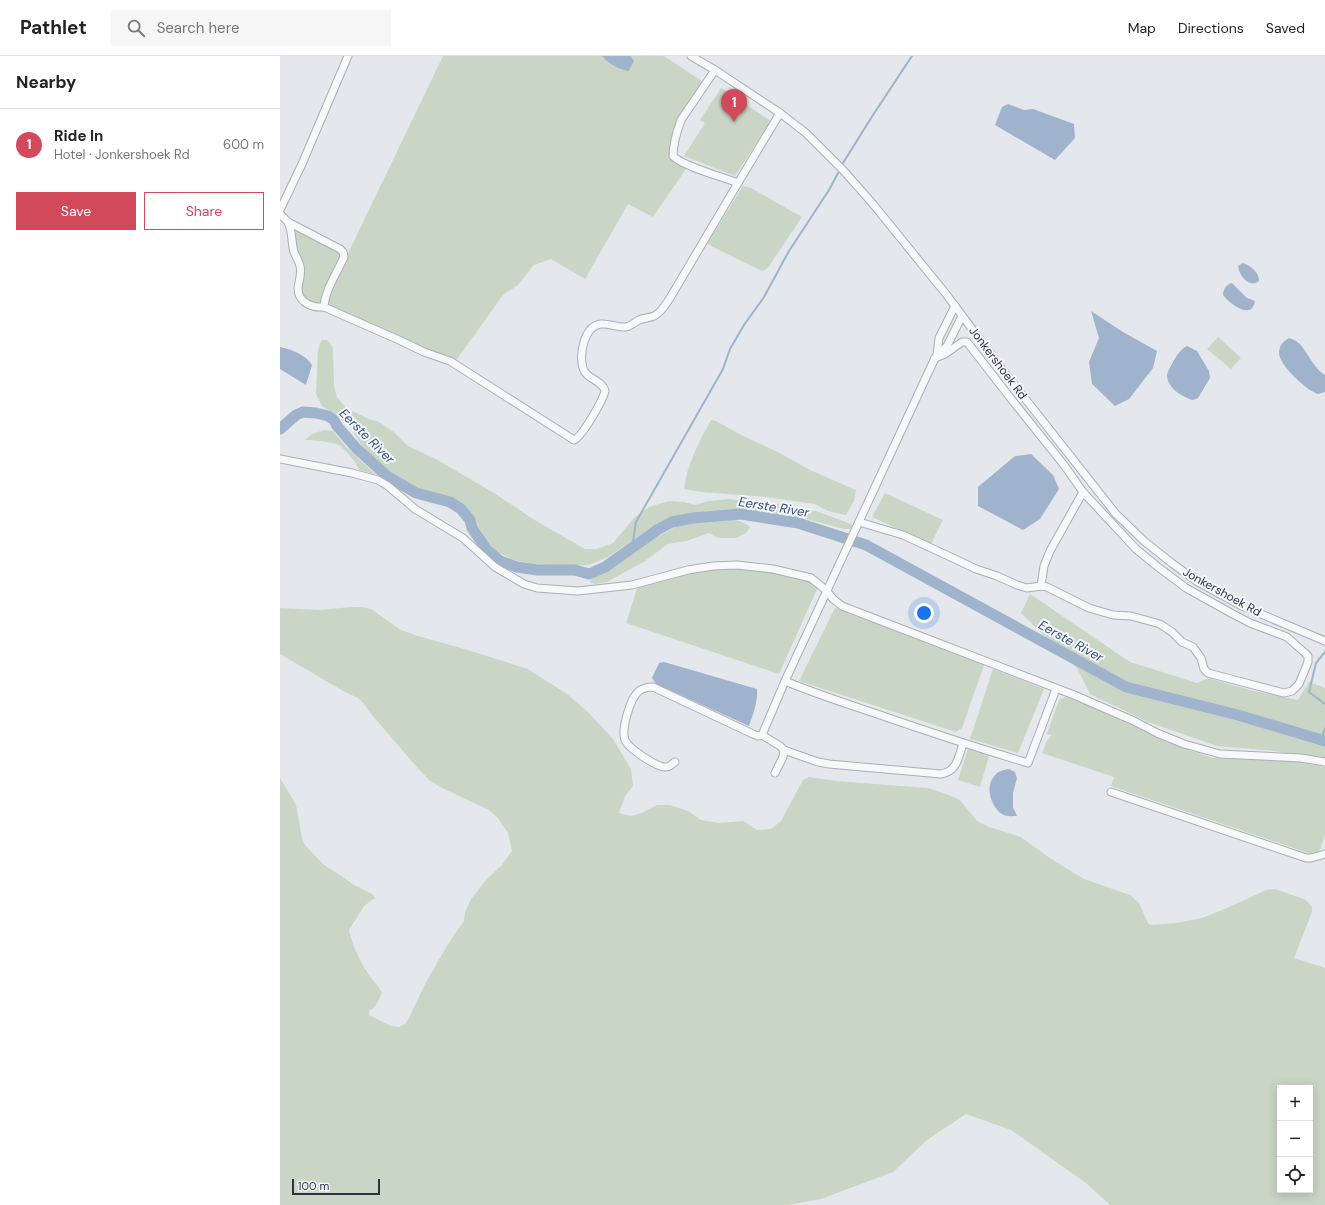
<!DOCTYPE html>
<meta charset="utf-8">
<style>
:root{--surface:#fff;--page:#f6f6f6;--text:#222;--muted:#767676;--line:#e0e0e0;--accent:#d1495b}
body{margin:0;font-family:"DM Sans",sans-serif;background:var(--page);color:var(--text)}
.controls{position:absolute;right:12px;bottom:12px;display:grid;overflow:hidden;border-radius:0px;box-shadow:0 2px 10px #0003}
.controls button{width:36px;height:36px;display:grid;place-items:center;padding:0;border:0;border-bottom:1px solid var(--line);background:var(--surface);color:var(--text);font:20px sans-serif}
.scale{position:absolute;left:12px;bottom:10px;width:88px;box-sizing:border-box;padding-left:4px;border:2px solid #2b3445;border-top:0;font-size:11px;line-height:14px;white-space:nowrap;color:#2b3445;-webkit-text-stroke:3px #f4f6f9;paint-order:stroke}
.you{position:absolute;left:644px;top:557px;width:14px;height:14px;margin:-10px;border:3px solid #fff;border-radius:50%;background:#1a73e8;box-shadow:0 0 0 6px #1a73e833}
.badge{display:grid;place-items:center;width:26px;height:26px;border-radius:50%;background:var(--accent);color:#fff;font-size:13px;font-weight:700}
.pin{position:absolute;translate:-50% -33px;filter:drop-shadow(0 1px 2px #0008)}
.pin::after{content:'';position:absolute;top:21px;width:14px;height:12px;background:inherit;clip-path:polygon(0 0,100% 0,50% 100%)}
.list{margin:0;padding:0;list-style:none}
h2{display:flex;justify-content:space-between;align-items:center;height:52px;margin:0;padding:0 16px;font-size:17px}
h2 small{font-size:13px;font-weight:400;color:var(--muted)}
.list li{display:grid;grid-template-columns:26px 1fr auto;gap:12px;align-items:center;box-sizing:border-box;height:72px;padding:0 16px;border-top:1px solid var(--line)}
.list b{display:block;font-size:15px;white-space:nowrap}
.list p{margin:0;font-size:13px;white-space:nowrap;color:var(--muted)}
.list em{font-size:13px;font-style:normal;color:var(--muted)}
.actions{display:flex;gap:8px;padding:12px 16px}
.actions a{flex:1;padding:9px 0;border:1px solid var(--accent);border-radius:0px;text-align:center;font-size:14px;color:var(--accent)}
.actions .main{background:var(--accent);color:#fff}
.icon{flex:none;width:22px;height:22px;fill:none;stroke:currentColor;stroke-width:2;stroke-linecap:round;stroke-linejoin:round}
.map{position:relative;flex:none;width:1045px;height:1149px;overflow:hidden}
header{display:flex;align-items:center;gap:24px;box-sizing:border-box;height:56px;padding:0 20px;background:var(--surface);border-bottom:1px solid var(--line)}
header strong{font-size:19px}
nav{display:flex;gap:22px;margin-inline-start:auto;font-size:14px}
.search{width:280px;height:36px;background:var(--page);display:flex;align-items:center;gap:10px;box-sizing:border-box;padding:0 14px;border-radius:0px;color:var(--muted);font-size:15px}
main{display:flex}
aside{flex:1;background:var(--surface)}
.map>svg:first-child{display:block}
</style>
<header>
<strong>Pathlet</strong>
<div class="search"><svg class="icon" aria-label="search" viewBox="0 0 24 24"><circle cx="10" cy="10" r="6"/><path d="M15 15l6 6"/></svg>Search here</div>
<nav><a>Map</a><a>Directions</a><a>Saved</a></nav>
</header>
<main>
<aside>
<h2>Nearby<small></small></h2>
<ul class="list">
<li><span class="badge">1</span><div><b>Ride In</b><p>Hotel · Jonkershoek Rd</p></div><em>600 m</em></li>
</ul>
<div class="actions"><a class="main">Save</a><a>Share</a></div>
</aside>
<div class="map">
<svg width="1045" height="1149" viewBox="0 0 1045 1149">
<rect width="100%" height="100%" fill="#e4e7ec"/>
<g fill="#c9d6c5" fill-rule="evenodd">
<path d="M 163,0 L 322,0 C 328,8 339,14 349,15 L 354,5 L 351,0 L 384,0 L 425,27 L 396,67 L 397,70 L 391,97 L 408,110 L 373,161 L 348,148 L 305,223 L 271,203 L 254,209 L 238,229 L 223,239 L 175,306 L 152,298 L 46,250 L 48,239 Z"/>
<path d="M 441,32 L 491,65 L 455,120 L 404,100 L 425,67 L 420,64 Z"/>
<path d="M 463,130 L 471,132 L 522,161 L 487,213 L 482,215 L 427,188 Z"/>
<path d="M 12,170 L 61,196 L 62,202 L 40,249 L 33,249 L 21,240 Z"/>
<path d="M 938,281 L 961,302 L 951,313 L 927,293 Z"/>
<path d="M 42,284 L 47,284 L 52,290 L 53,294 L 54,330 L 57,341 L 66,352 L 89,363 L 99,366 L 115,377 L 128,390 L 156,403 L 214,437 L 253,463 L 305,493 L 317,493 L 333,487 L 354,462 L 369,451 L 389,445 L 404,446 L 415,449 L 429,445 L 449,443 L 496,448 L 536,455 L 571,468 L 574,471 L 569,473 L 564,473 L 523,462 L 484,457 L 444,455 L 392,464 L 372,471 L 328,501 L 309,509 L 265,509 L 248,507 L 231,503 L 215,494 L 207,485 L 184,449 L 173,442 L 144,435 L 131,429 L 115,420 L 96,406 L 83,392 L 71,372 L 65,365 L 42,350 L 36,338 L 38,295 L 40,287 Z"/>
<path d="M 431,364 L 436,365 L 463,380 L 498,396 L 530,414 L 576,434 L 574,445 L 566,459 L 548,455 L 535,448 L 486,441 L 421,436 L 404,433 C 407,408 419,386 431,364 Z"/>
<path d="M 44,374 L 53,375 L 66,391 L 95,418 L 79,414 C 77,407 63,390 57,388 C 52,386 31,384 25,384 L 32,378 Z"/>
<path d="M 605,437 L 663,464 L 651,488 L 592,461 Z"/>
<path d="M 433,463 C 446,463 460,462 470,471 L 466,477 L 456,482 L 438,482 L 429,477 L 406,485 L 388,488 L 365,505 L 327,526 L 315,528 L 310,526 L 312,522 L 366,487 L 399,469 Z"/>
<path d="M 446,512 L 484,514 L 513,520 L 536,527 L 538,531 L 499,618 L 346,567 L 357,533 L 359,530 C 388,523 417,514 446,512 Z"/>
<path d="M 750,538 L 850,606 L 917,627 L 928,622 L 974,635 L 1018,644 L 1029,626 L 1045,632 L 1045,704 L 995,695 L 937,690 L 868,666 L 810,638 L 797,612 L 741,557 Z"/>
<path d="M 70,551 L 81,551 L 91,553 L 121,574 L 138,580 L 188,594 L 248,613 L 287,638 L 308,656 L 333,683 L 351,713 L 353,730 L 345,740 L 339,757 L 351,760 L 362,757 L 377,749 L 390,749 L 408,755 L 421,764 L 438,767 L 463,765 L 477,774 L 491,773 L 501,765 L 523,724 L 529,721 L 556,725 L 648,732 L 669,739 L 680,744 L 697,765 L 709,771 L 741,781 L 771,803 L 804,823 L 850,839 L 859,847 L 868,867 L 871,869 L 896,867 L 922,862 L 947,852 L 986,834 L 995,833 L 1024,843 L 1030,848 L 1032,851 L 1032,856 L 1014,902 L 1045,912 L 1045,1149 L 830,1149 L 806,1127 L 731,1074 L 686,1058 L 647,1084 L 613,1116 L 541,1143 L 508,1149 L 0,1149 L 0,722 L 16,749 L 22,782 L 25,789 L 43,808 L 76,830 L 92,838 L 95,842 L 84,850 L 69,874 C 73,892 81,907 91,922 C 95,927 99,930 102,937 L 95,951 L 89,955 L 89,959 L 111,970 L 119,971 L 125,968 L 129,962 L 146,926 L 168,888 L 184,865 L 185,856 L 191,843 L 206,824 L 222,809 L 232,795 L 228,777 L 218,762 L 209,754 L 160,731 L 149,724 L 135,709 L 92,659 L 84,648 L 78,642 L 65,636 L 0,598 L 0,552 L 41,554 ZM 1000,1032 L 1030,1032 L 1030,1134 L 1000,1134 Z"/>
<path d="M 555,552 L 704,609 L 682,672 L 676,676 L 519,625 Z"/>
<path d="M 713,613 L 764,633 L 738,697 L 690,683 Z"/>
<path d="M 785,641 L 815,651 L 847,666 L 866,676 L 904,692 L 932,702 L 1014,705 L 1045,711 L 1045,779 L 1040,794 L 1034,799 L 831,730 L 834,721 L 762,697 L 767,685 L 772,679 L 767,678 L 779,644 Z"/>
<path d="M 688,693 L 709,700 L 700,731 L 678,724 Z"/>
</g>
<g fill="#9fb4cc">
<path d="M 322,0 L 351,0 L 354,5 L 349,15 C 340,14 328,8 322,0 Z"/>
<path d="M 728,48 L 744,54 L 753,53 L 794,68 L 795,82 L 775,104 L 715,69 L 722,51 Z"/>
<path d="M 963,207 C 971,210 979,216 979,225 C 969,233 959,219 958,210 Z"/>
<path d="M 952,227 L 967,242 L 975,245 C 972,265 950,248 943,239 C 943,233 946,229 952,227 Z"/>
<path d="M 811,255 L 843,276 L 877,295 L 873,312 L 849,343 L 835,350 L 812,328 L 809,306 L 819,282 Z"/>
<path d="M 1009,282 C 1026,286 1029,309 1045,319 L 1045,336 L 1038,338 C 1027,335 999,309 999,297 C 999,290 1003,285 1009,282 Z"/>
<path d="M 907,290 L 917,295 L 929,315 L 930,322 L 918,342 L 913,344 C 903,341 888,333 887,320 C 887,316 891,310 893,306 C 896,300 901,293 907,290 Z"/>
<path d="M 0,291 C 11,293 26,299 32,309 L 26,329 L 0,313 Z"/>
<path d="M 751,398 L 773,419 L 779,433 L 760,463 L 743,474 L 698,450 L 698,431 L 735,400 Z"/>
<path d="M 384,606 L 477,633 C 478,646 473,658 469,670 L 376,628 L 372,622 L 379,607 Z"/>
<path d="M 729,713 L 735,716 L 737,722 L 733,737 L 733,751 L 737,760 C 732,760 726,761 722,758 C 712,752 705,732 713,722 C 716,716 722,714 729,713 Z"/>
</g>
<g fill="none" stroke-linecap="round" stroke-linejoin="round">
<g stroke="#9fb4cc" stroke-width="2">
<path d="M 563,107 L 593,59 L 632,0"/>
<path d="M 352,491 L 356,466 L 443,313 L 450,293 L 464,269 L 484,241 L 509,195 L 549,134 L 558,117"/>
<path d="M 1045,596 L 1036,607 L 1029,636 L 1045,648"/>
<path d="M 1041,684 L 1045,672"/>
</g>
<path stroke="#9fb4cc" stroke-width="11" d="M 0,373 L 16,359 L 23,356 L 36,357 L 48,360 L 54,364 L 57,370 L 77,393 L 107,420 L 136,437 L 170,446 L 181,453 L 190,464 L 192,472 L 207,494 L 220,505 L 237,511 L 257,514 L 295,514 L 309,518 L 325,511 L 377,474 L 392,466 L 413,462 L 461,458 L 518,467 L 586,489 L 846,631 L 958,659 L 1045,685"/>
<g stroke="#a9aeb7" stroke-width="9">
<g id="minor">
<path d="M 411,0 L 435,14 L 500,57 L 526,77 L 563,114 L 593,148 L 666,238 L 725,317 L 836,458 L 864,485 L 893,508 L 918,526 L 962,550 L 1045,585"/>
<path d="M 435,14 L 401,64 C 397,75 393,88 393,100 C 402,110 443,121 458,127 L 500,57"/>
<path d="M 0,154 L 22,108 L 68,0"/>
<path d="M 0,158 L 8,166 L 60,193 L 63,196 L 64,201 C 57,217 45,234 44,251 L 119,284 L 144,296 L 170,305 L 294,384 C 302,381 323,344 325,335 C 322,323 306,324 303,312 C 299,298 304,270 321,268 C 329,267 337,272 346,271 C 351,270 355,266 359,264 C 364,262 369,262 374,260 C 381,257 386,248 390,242 L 458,127"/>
<path d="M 8,166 C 13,176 11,186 14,196 C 16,201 19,205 20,210 C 22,217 19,225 18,232 C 18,246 31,252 44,251"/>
<path d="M 657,299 L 659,282 L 675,250"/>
<path d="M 0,403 L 72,417 L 98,424 L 108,430 L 135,453 L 183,482 L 215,511 L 244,528 L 257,532 L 298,535 L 352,529 L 408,514 L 433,510 L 457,509 L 493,513 L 531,522 L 547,535 L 553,543 L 562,550 L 794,639 L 854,665 L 877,677 L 904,688 L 940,698 L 1021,702 L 1045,706"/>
<path d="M 579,466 L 623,479 L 675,503 L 696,513 L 717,520 L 737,529 L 747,532 L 761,530 L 767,531 L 809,552 L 833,559 L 851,560 L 880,568 L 892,576 L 902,586 L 913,591 L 921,602 L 924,613 L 928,617 L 1004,637 L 1012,635 L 1019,628 L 1028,606 L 1028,600 L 1025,597 L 1007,581 L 970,567 L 951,557 L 906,532 L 878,511 L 856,493 L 803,436 L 784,409 L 732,344 L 687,286 L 682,286 L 665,298 L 655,302"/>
<path d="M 761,530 L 764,510 L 770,495 L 803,436"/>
<path d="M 505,625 C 536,638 568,648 600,659 C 649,676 698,692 748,707 L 776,633"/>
<path d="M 482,679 L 500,690 L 504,694 L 503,701 L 495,717"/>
<path d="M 504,694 L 538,706 L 549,708 L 661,718 C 677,716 679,700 683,687"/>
<path d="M 395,706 C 392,708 389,712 385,711 C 376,711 348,692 345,684 C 341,674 350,642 359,635 C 363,632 368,631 373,631 L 473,678 L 478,680 L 482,679 L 505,625 L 655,302 L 667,290 L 682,260"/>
<path d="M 831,736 L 1026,802 L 1031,802 L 1045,798"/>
</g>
</g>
<use href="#minor" stroke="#f7f8fa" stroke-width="7"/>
</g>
<g text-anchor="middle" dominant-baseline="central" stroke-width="4" stroke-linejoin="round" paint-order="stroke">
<g font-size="12" fill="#2b3445" stroke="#f4f6f9">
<text transform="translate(718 307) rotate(53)">Jonkershoek Rd</text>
<text transform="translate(942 536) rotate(29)">Jonkershoek Rd</text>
</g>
<g font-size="13" font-style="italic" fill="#34527a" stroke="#f4f6f9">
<text transform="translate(87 380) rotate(45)">Eerste River</text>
<text transform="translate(494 451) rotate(9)">Eerste River</text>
<text transform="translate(791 585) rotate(29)">Eerste River</text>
</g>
</g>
</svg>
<div class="controls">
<button>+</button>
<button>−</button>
<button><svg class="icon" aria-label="locate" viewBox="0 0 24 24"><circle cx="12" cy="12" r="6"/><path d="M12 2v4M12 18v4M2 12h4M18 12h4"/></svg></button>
</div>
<div class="scale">100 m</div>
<div class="you"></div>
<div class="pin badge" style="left:454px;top:66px">1</div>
</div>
</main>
